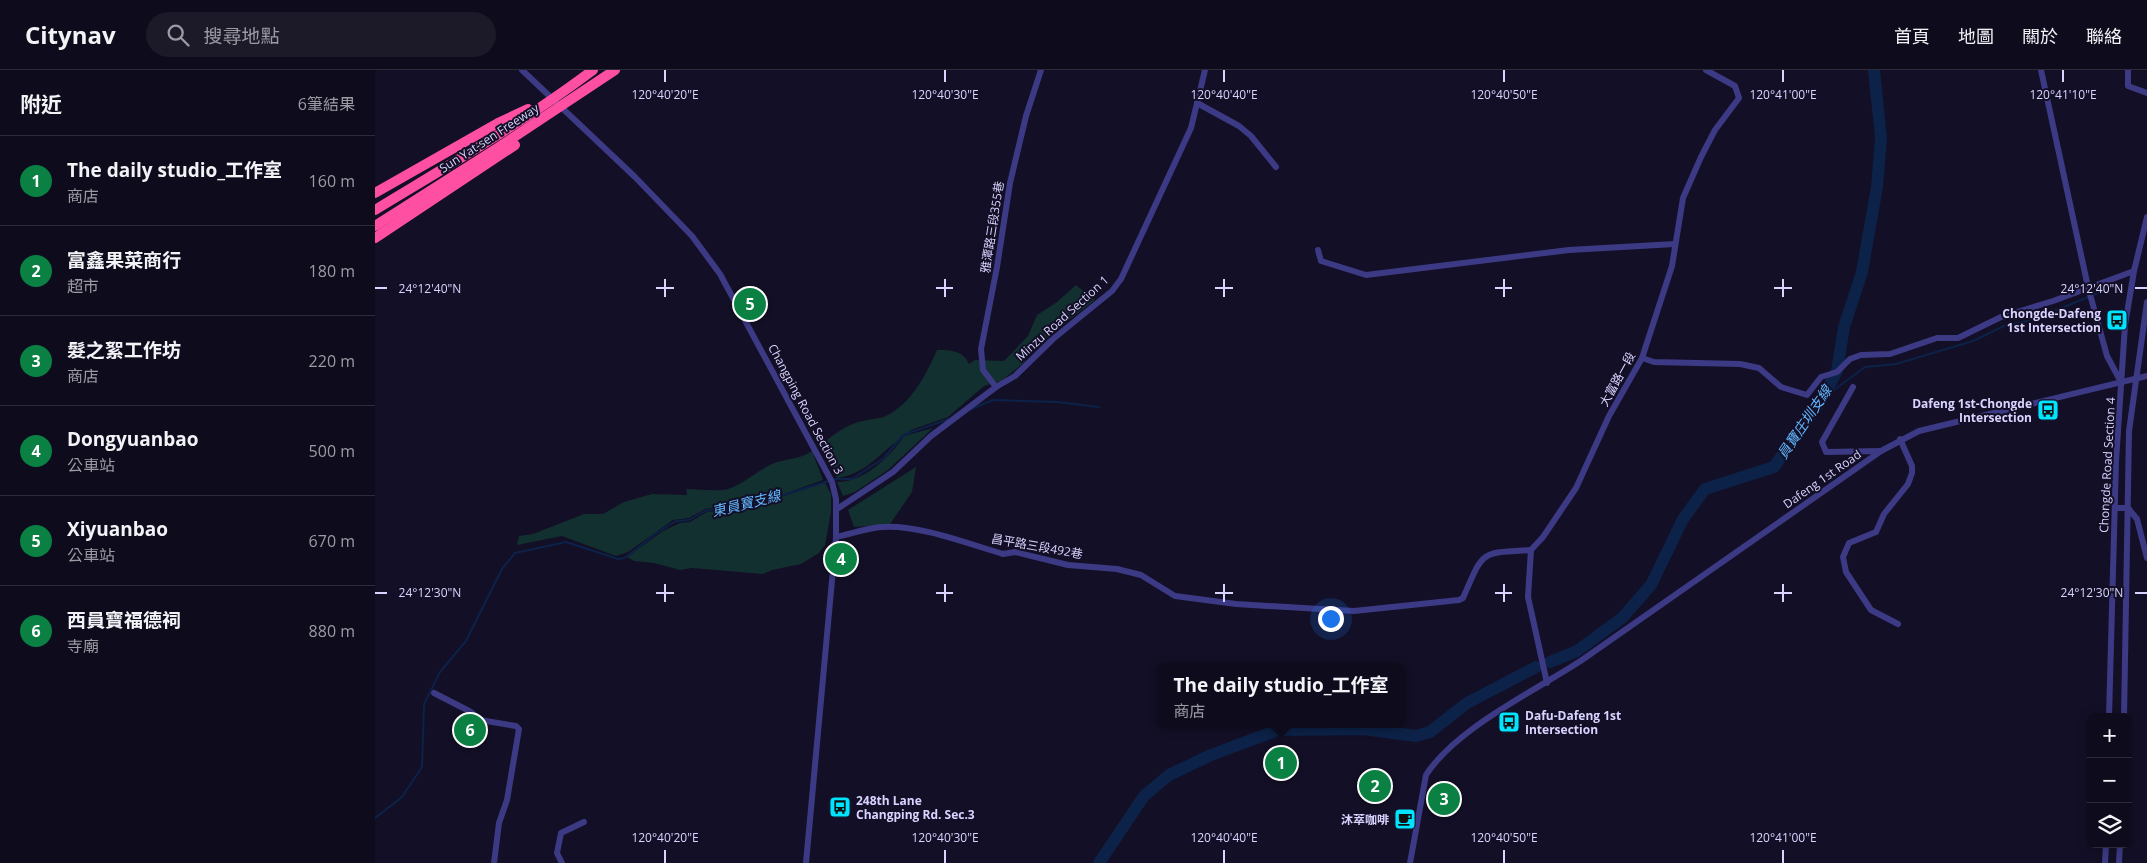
<!DOCTYPE html>
<html lang="zh-TW">
<meta charset="utf-8">
<style>
:root{--surface:#0e0b1c;--page:#1c1929;--text:#f1f3f6;--muted:#9b9ba3;--line:#2e2b3b;--accent:#0b8043}
body{margin:0;font-family:"Open Sans","Noto Sans TC",sans-serif;background:var(--page);color:var(--text)}
.controls{position:absolute;right:15px;bottom:15px;display:grid;overflow:hidden;border-radius:8px;box-shadow:0 2px 12px #0003}
.controls button{width:45px;height:45px;display:grid;place-items:center;padding:0;border:0;border-bottom:1px solid var(--line);background:var(--surface);color:var(--text);font:25px sans-serif}
.you{position:absolute;left:955px;top:548px;width:18px;height:18px;margin:-12px;border:4px solid #fff;border-radius:50%;background:#1a73e8;box-shadow:0 0 0 8px #1a73e833}
.badge{display:grid;place-items:center;width:32px;height:32px;border-radius:50%;background:var(--accent);color:#fff;font-size:16px;font-weight:700}
.pin{position:absolute;translate:-50% -50%;border:2px solid #fff;box-shadow:0 1px 5px #0006}
.popup{position:absolute;left:782px;top:593px;width:248px;height:65px;box-sizing:border-box;display:grid;place-content:center;border-radius:8px;background:var(--surface);filter:drop-shadow(0 1px 4px #0005);font-size:16px;white-space:nowrap;color:var(--muted)}
.popup b{font-size:19px;color:var(--text)}
.popup::after{content:'';position:absolute;left:50%;top:100%;margin-left:-10px;border:10px solid transparent;border-top-color:var(--surface)}
.list{margin:0;padding:0;list-style:none}
h2{display:flex;justify-content:space-between;align-items:center;height:65px;margin:0;padding:0 20px;font-size:21px}
h2 small{font-size:16px;font-weight:400;color:var(--muted)}
.list li{display:grid;grid-template-columns:32px 1fr auto;gap:15px;align-items:center;box-sizing:border-box;height:90px;padding:0 20px;border-top:1px solid var(--line)}
.list b{display:block;font-size:19px;white-space:nowrap}
.list p{margin:0;font-size:16px;white-space:nowrap;color:var(--muted)}
.list em{font-size:16px;font-style:normal;color:var(--muted)}
.icon{flex:none;width:28px;height:28px;fill:none;stroke:currentColor;stroke-width:2;stroke-linecap:round;stroke-linejoin:round}
.map{position:relative;flex:none;width:1772px;height:793px;overflow:hidden}
header{display:flex;align-items:center;gap:30px;box-sizing:border-box;height:70px;padding:0 25px;background:var(--surface);border-bottom:1px solid var(--line)}
header strong{font-size:24px}
nav{display:flex;gap:28px;margin-inline-start:auto;font-size:18px}
.search{width:350px;height:45px;background:var(--page);display:flex;align-items:center;gap:12px;box-sizing:border-box;padding:0 18px;border-radius:28px;color:var(--muted);font-size:19px}
main{display:flex}
aside{flex:1;background:var(--surface)}
.map>svg:first-child{display:block}
</style>
<header>
<strong>Citynav</strong>
<div class="search"><svg class="icon" aria-label="search" viewBox="0 0 24 24"><circle cx="10" cy="10" r="6"/><path d="M15 15l6 6"/></svg>搜尋地點</div>
<nav><a>首頁</a><a>地圖</a><a>關於</a><a>聯絡</a></nav>
</header>
<main>
<aside>
<h2>附近<small>6筆結果</small></h2>
<ul class="list">
<li><span class="badge">1</span><div><b>The daily studio_工作室</b><p>商店</p></div><em>160 m</em></li>
<li><span class="badge">2</span><div><b>富鑫果菜商行</b><p>超市</p></div><em>180 m</em></li>
<li><span class="badge">3</span><div><b>髮之絮工作坊</b><p>商店</p></div><em>220 m</em></li>
<li><span class="badge">4</span><div><b>Dongyuanbao</b><p>公車站</p></div><em>500 m</em></li>
<li><span class="badge">5</span><div><b>Xiyuanbao</b><p>公車站</p></div><em>670 m</em></li>
<li><span class="badge">6</span><div><b>西員寶福德祠</b><p>寺廟</p></div><em>880 m</em></li>
</ul>
</aside>
<div class="map">
<svg width="1772" height="793" viewBox="0 0 1772 793">
<rect width="100%" height="100%" fill="#130f26"/>
<g fill="#12302f">
<path d="M 701,215 L 720,230 L 666,272 L 646,295 L 626,311 L 609,316 L 573,347 L 536,360 L 529,366 L 558,358 L 513,400 L 480,422 L 468,426 L 462,412 C 489,412 514,388 529,366 C 505,382 492,404 462,408 L 444,376 C 457,366 471,354 488,351 C 495,349 504,349 511,346 C 536,334 551,305 562,280 C 575,280 588,280 594,294 L 600,290 L 629,291 L 653,266 L 662,245 L 682,232 Z"/>
<path d="M 437,381 L 448,410 L 409,424 L 360,435 L 330,439 L 314,448 L 298,450 L 253,482 L 241,486 L 187,466 L 142,475 L 144,466 L 158,464 L 209,444 L 228,444 L 249,432 L 277,424 L 312,425 L 311,419 C 325,419 340,422 353,419 C 369,414 382,401 397,394 C 411,388 424,390 437,381 Z"/>
<path d="M 541,397 L 537,422 L 515,454 L 479,457 L 473,440 Z"/>
<path d="M 450,413 L 456,424 L 456,442 L 450,475 L 444,483 L 426,494 L 397,500 L 388,504 L 317,498 L 305,500 L 279,493 L 259,491 L 252,487 L 288,461 L 305,453 L 315,452 L 332,442 L 373,437 Z"/>
</g>
<g fill="none" stroke-linecap="round" stroke-linejoin="round">
<g stroke="#0c2248" stroke-width="2">
<path d="M 1447,329 L 1490,297 L 1521,294 L 1598,271 L 1629,256 L 1648,252 L 1684,239 L 1745,214"/>
<path d="M 594,340 L 618,330 L 683,332 L 724,337"/>
<path d="M 459,409 L 477,409 L 509,388 L 528,365 L 574,349"/>
<path d="M 0,748 L 27,727 L 47,697 L 49,634 L 65,602 L 91,571 L 127,499 L 140,483 L 191,472 L 243,489 L 250,488 L 280,464 L 301,451 L 314,450 L 330,441 L 344,438 L 382,433 L 454,411"/>
</g>
<g stroke="#0c2248" stroke-width="12">
<path d="M 1175,592 L 1202,581 L 1247,548 L 1276,515 L 1308,449 L 1330,419 L 1399,397 L 1447,329 L 1462,301 L 1469,257 L 1487,202 L 1502,117 L 1506,68 L 1499,0"/>
<path d="M 724,793 L 769,726 L 794,705 L 836,685 L 903,660 L 988,659 L 1041,666 L 1055,662 L 1092,633 L 1161,597"/>
</g>
<g stroke="#3d3a85" stroke-width="6">
<path d="M 147,0 L 260,107 L 317,166 L 345,204 L 457,412 L 461,429 L 461,467 L 431,793"/>
<path d="M 1666,0 L 1713,217 L 1732,286 L 1746,312"/>
<path d="M 1753,0 L 1753,16 L 1772,23"/>
<path d="M 822,33 L 864,56 L 876,66 L 901,97"/>
<path d="M 943,180 L 946,191 L 991,205 L 1194,180 L 1300,174"/>
<path d="M 1267,288 L 1279,292 L 1365,294 L 1384,298 L 1406,317 L 1432,325 L 1446,307 L 1462,302 L 1475,289 L 1486,285 L 1515,284 L 1562,268 L 1583,268 L 1626,247 L 1678,231 L 1759,201"/>
<path d="M 621,317 L 608,300 L 606,279 L 622,197 L 635,113 L 651,46 L 666,0"/>
<path d="M 1478,317 L 1447,372 L 1451,382 L 1506,381"/>
<path d="M 1740,438 L 1753,438 L 1762,449 L 1772,488"/>
<path d="M 462,439 L 518,402 L 556,366 L 621,317 L 640,306 L 678,269 L 737,221 L 746,209 L 816,58 L 830,0"/>
<path d="M 461,467 C 476,464 492,458 507,457 C 542,454 594,474 628,484 L 640,482 L 693,495 L 742,499 L 766,505 L 800,526 L 861,534 L 979,541 L 1084,530 L 1088,528 C 1109,480 1104,483 1156,480"/>
<path d="M 1523,554 L 1496,540 L 1471,502 L 1468,487 L 1474,473 L 1501,462 L 1509,444 L 1533,414 L 1537,403 L 1537,396 L 1525,369"/>
<path d="M 1172,613 L 1153,527 L 1156,480 L 1168,467 L 1201,418 L 1234,346 L 1267,288 L 1297,196 L 1308,128 L 1326,87 L 1340,60 L 1364,28 L 1360,16 L 1331,0"/>
<path d="M 59,623 L 96,642 L 105,650 L 141,656 L 144,659 L 132,730 L 124,753 L 119,793"/>
<path d="M 1734,647 L 1741,391 L 1750,255 L 1759,201 L 1772,147"/>
<path d="M 1749,647 L 1754,361 L 1772,232"/>
<path d="M 187,793 L 182,783 L 186,763 L 209,752"/>
<path d="M 1035,793 L 1051,705 C 1081,658 1160,621 1207,590 L 1506,381 L 1544,361 L 1772,306"/>
<path d="M 1730,793 L 1731,774"/>
<path d="M 1744,793 L 1745,774"/>
</g>
<g stroke="#ff4fa3" stroke-width="10">
<path d="M 0,123 L 123,53 L 153,39"/>
<path d="M 0,140 C 74,95 149,52 218,0"/>
<path d="M 0,156 L 121,79 L 240,0"/>
<path d="M 0,168 L 140,75"/>
</g>
</g>
<path fill="none" stroke="#d9d4ff" stroke-width="2" d="M 290,0 L 290,12M 570,0 L 570,12M 849,0 L 849,12M 1129,0 L 1129,12M 1408,0 L 1408,12M 1688,0 L 1688,12M 290,209 L 290,227M 570,209 L 570,227M 849,209 L 849,227M 1129,209 L 1129,227M 1408,209 L 1408,227M 0,218 L 12,218M 281,218 L 299,218M 561,218 L 578,218M 840,218 L 858,218M 1120,218 L 1137,218M 1399,218 L 1417,218M 1760,218 L 1772,218M 290,514 L 290,532M 570,514 L 570,532M 849,514 L 849,532M 1129,514 L 1129,532M 1408,514 L 1408,532M 0,523 L 12,523M 281,523 L 299,523M 561,523 L 578,523M 840,523 L 858,523M 1120,523 L 1137,523M 1399,523 L 1417,523M 1760,523 L 1772,523M 290,780 L 290,793M 570,780 L 570,793M 849,780 L 849,793M 1129,780 L 1129,793M 1408,780 L 1408,793"/>
<defs>
<g id="bus-square" transform="scale(1.125)"><rect x="-9" y="-9" width="18" height="18" rx="4" fill="#00e5ff" stroke="#130f26"/><path d="M-5-6H5V4H4V6H2V4H-2V6H-4V4H-5ZM-3.5-4V0h7V-4ZM-3.5 1.2v1.5H-2V1.2ZM2 1.2v1.5H3.5V1.2Z" fill="#111"/></g>
<g id="cafe-square" transform="scale(1.125)"><rect x="-9" y="-9" width="18" height="18" rx="4" fill="#00e5ff" stroke="#130f26"/><path d="M-5.5-4.5H6V0H3Q3 3.5 0 3.5H-2.5Q-5.5 3.5-5.5 0ZM3-3.2v2h1.7v-2ZM-6 4.5H4V6H-6Z" fill="#111"/></g>
</defs>
<g fill-rule="evenodd">
<use href="#bus-square" x="1742" y="250"/>
<use href="#bus-square" x="1673" y="340"/>
<use href="#bus-square" x="1134" y="652"/>
<use href="#bus-square" x="465" y="737"/>
<use href="#cafe-square" x="1030" y="749"/>
</g>
<g text-anchor="middle" dominant-baseline="central" stroke-width="4" stroke-linejoin="round" paint-order="stroke">
<g font-size="12" fill="#d9d4ff" stroke="#130f26">
<text transform="translate(114 68) rotate(-33)">Sun Yat-sen Freeway</text>
<text transform="translate(617 157) rotate(-81)">雅潭路三段355巷</text>
<text transform="translate(687 248) rotate(-42)">Minzu Road Section 1</text>
<text transform="translate(1242 309) rotate(-61)">大富路一段</text>
<text transform="translate(431 339) rotate(62)">Changping Road Section 3</text>
<text transform="translate(1732 395) rotate(-87)">Chongde Road Section 4</text>
<text transform="translate(1447 409) rotate(-35)">Dafeng 1st Road</text>
<text transform="translate(662 476) rotate(10)">昌平路三段492巷</text>
</g>
<g font-size="12" font-weight="bold" fill="#d9d4ff" stroke="#130f26" text-anchor="end">
<text x="1726" y="243">Chongde-Dafeng<tspan x="1726" dy="14">1st Intersection</tspan></text>
<text x="1657" y="333">Dafeng 1st-Chongde<tspan x="1657" dy="14">Intersection</tspan></text>
<text x="1150" y="645" text-anchor="start">Dafu-Dafeng 1st<tspan x="1150" dy="14">Intersection</tspan></text>
<text x="481" y="730" text-anchor="start">248th Lane<tspan x="481" dy="14">Changping Rd. Sec.3</tspan></text>
<text x="1014" y="749">沐萃咖啡</text>
</g>
<g font-size="14" font-style="italic" fill="#62b6ff" stroke="#130f26">
<text transform="translate(1429 352) rotate(-56)">員寶庄圳支線</text>
<text transform="translate(371 433) rotate(-14)">東員寶支線</text>
</g>
</g>
<g font-size="12" text-anchor="middle" fill="#d9d4ff" stroke="#130f26" stroke-width="4" stroke-linejoin="round" paint-order="stroke">
<text x="290" y="29">120°40'20"E</text>
<text x="570" y="29">120°40'30"E</text>
<text x="849" y="29">120°40'40"E</text>
<text x="1129" y="29">120°40'50"E</text>
<text x="1408" y="29">120°41'00"E</text>
<text x="1688" y="29">120°41'10"E</text>
<text x="55" y="223">24°12'40"N</text>
<text x="1717" y="223">24°12'40"N</text>
<text x="55" y="527">24°12'30"N</text>
<text x="1717" y="527">24°12'30"N</text>
<text x="290" y="772">120°40'20"E</text>
<text x="570" y="772">120°40'30"E</text>
<text x="849" y="772">120°40'40"E</text>
<text x="1129" y="772">120°40'50"E</text>
<text x="1408" y="772">120°41'00"E</text>
</g>
</svg>
<div class="controls">
<button>+</button>
<button>−</button>
<button><svg class="icon" aria-label="layers" viewBox="0 0 24 24"><path d="M12 4l9 5-9 5-9-5zM3 14l9 5 9-5"/></svg></button>
</div>
<div class="you"></div>
<div class="pin badge" style="left:906px;top:693px">1</div>
<div class="popup"><b>The daily studio_工作室</b>商店</div>
<div class="pin badge" style="left:1000px;top:716px">2</div>
<div class="pin badge" style="left:1069px;top:729px">3</div>
<div class="pin badge" style="left:466px;top:489px">4</div>
<div class="pin badge" style="left:375px;top:234px">5</div>
<div class="pin badge" style="left:95px;top:660px">6</div>
</div>
</main>
